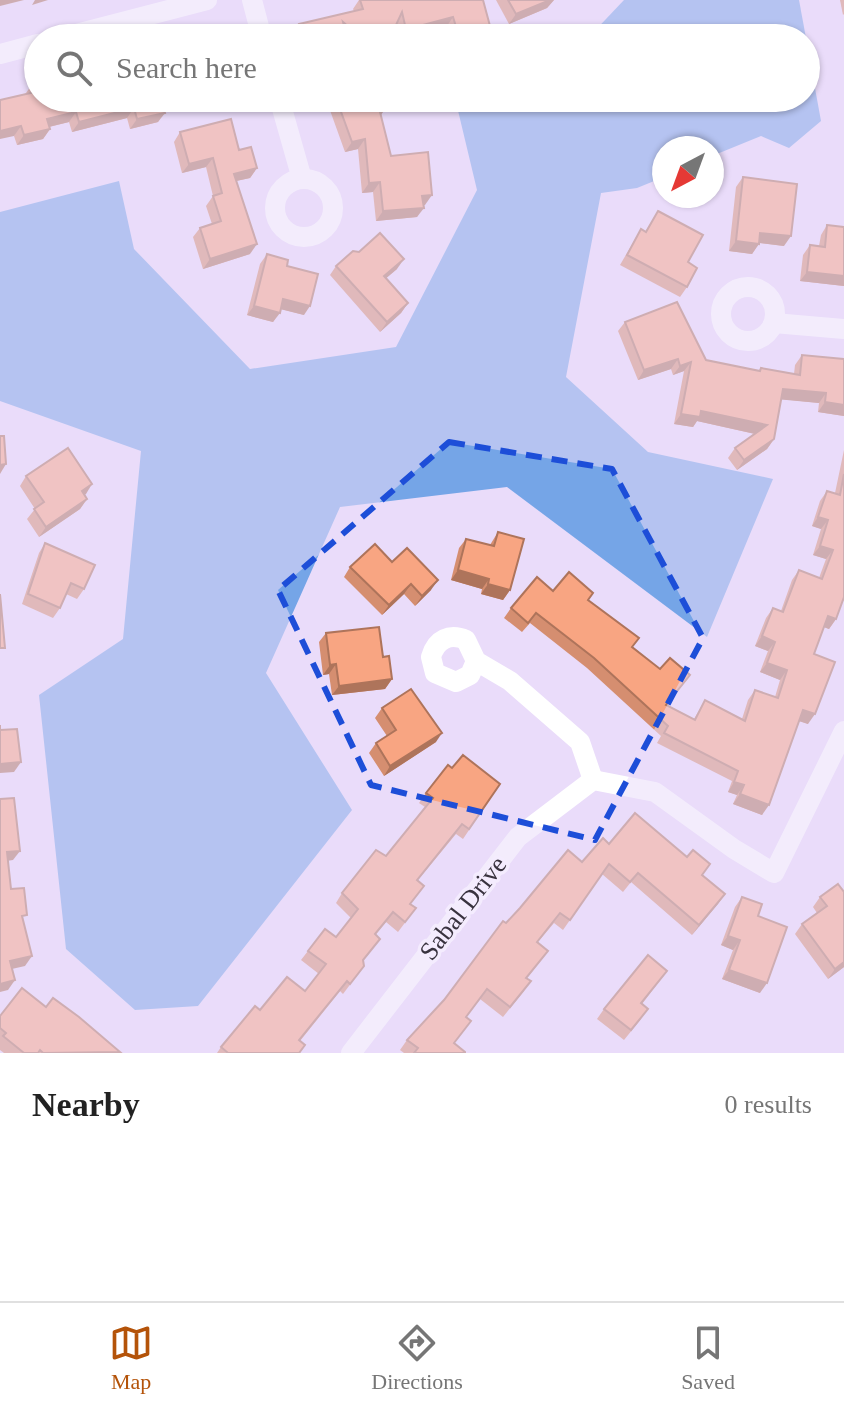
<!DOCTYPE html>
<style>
:root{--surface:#fff;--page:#f2f2f2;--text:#222;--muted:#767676;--line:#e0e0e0;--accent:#b45309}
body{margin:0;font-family:Georgia,serif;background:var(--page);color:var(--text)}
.compass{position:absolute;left:652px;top:136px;width:72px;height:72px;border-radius:50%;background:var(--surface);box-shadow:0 2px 6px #0004;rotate:221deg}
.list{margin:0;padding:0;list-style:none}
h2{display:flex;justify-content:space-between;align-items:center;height:104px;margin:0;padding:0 32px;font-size:34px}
h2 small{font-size:26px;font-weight:400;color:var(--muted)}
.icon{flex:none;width:44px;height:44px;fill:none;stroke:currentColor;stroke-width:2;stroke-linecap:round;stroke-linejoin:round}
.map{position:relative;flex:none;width:844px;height:1053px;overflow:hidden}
.search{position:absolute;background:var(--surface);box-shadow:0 2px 6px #0004;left:24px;right:24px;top:24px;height:88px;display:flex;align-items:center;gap:20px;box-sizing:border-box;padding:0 28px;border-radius:44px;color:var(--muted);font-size:30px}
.sheet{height:248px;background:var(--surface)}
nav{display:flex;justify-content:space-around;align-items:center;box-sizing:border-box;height:112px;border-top:2px solid var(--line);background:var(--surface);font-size:22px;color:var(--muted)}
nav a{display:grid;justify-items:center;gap:4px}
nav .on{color:var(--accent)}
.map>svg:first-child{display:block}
</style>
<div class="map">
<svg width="844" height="1053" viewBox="0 0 844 1053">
<rect width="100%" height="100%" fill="#eadcfa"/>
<g fill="#75a5e7">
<path d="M 624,0 L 799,0 L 806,38 L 588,38 Z"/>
<path d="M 806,39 L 821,121 L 789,148 L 761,136 L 712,156 L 712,148 L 664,148 L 664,177 L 637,188 L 601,193 L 566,377 L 648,452 L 773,479 L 707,637 L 507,487 L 340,507 L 266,673 L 352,810 L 198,1006 L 135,1010 L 66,949 L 39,695 L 123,639 L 141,451 L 0,401 L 0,212 L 119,181 L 134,249 L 250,369 L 396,347 L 477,190 L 455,98 L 806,98 Z"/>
</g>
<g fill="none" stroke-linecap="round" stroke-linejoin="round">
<g stroke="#fff" stroke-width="20">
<path d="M 252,0 L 262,38"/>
<path d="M 61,38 L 207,0"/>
<path d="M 0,54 L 38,44"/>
<path d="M 279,98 L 302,179"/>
<circle cx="304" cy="208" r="29"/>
<circle cx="748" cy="314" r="27"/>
<path d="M 774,323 L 844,329"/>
<path d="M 476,661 L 470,675 L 456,682 L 435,673 L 431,657 C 436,639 450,633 466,640 L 476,661 L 510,681 L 580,742 L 593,780"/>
<path d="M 351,1053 L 518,837 L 593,780 L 655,792 L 734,849 L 774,873 L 844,731"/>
</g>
</g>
<g fill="#d58e70">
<path d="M 359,0 L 483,0 L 483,36 L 473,38 L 450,38 L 447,26 L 424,33 L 422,38 L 399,38 L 396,26 L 390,38 L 294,38 L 293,34 L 299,24 L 354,11 L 353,9 Z"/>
<path d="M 496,0 L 554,0 L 547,8 L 509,24 Z"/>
<path d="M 840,0 L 844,0 L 844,14 L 843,15 Z"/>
<path d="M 33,83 L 177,103 L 164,110 L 158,122 L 130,129 L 127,118 L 72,132 L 69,122 L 49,127 L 50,129 L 43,139 L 17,145 L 14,136 L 26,93 Z"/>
<path d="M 330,98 L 385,98 L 387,106 L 381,115 L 391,156 L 425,205 L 423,205 L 417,217 L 376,221 L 373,192 L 362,193 L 358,149 L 345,152 L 327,102 Z"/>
<path d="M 180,132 L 239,150 L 257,168 L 250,178 L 236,181 L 250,254 L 203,269 L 193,237 L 200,228 L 212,224 L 206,206 L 213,196 L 206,167 L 182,173 L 174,142 Z"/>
<path d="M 743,177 L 784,246 L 759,243 L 752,254 L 729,251 L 736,187 Z"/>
<path d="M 658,211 L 688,262 L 687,287 L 680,297 L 620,265 L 641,229 L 645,232 Z"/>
<path d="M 827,225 L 844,227 L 844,286 L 800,281 L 803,255 L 810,245 L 819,246 L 821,235 Z"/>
<path d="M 267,254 L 287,266 L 304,315 L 281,309 L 273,322 L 247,315 L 260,264 Z"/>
<path d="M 336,266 L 397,269 L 386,278 L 408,303 L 401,313 L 380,332 L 330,275 Z"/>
<path d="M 625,322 L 706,360 L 759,371 L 761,368 L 794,374 L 795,365 L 802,355 L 844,359 L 844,416 L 818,412 L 819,403 L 781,399 L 774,439 L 767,449 L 737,470 L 728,458 L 735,448 L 755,434 L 697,421 L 693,427 L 674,424 L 684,371 L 673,375 L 671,369 L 638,380 L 618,331 Z"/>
<path d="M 844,450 L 844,601 L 843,600 L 836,619 L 829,629 L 824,627 L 814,654 L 808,724 L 799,721 L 762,815 L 733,804 L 737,795 L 728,792 L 732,781 L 657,743 L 661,736 L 587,668 L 530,623 L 522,632 L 504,618 L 511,608 L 588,601 L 633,647 L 660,669 L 690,675 L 667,705 L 694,719 L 705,700 L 742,719 L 748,700 L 755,690 L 775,697 L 780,680 L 760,672 L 768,651 L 755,646 L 766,618 L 773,608 L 781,611 L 792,580 L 799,570 L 819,578 L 826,559 L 813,555 L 821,529 L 812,526 L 820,501 L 827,491 L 835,493 Z"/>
<path d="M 26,476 L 86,494 L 84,494 L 87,499 L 80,509 L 39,537 L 27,519 L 35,509 L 20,486 Z"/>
<path d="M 498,532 L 510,590 L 503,600 L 481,594 L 482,589 L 451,580 L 459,548 L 466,539 L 490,545 Z"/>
<path d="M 45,543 L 84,589 L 77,599 L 66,594 L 60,608 L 53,618 L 22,604 L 39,553 Z"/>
<path d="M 392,562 L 431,590 L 415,606 L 404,594 L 382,615 L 344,577 L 350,567 Z"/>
<path d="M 326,633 L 392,679 L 385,689 L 332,695 L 329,674 L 323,675 L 319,642 Z"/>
<path d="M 382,708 L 436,742 L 384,776 L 369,753 L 376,743 L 387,736 L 375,718 Z"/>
<path d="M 452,768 L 500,784 L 463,839 L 456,834 L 417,881 L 411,904 L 416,908 L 398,932 L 386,922 L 375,935 L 373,948 L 363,961 L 364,966 L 343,994 L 340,991 L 300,1041 L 305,1045 L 300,1053 L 217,1053 L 221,1047 L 260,1010 L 305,991 L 319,974 L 301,960 L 325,929 L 336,937 L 351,918 L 336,903 L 342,893 L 386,856 L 425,807 L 419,803 L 426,793 Z"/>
<path d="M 609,844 L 703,875 L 725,894 L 692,935 L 631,882 L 623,892 L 602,874 L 563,930 L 554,923 L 538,942 L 548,951 L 527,978 L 524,991 L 503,1017 L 480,999 L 466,1017 L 454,1043 L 465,1053 L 404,1053 L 400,1050 L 407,1040 L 444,1000 L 506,923 L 582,862 Z"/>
<path d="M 844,892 L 844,967 L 828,979 L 795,934 L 802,924 L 817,913 L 813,907 L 820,897 Z"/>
<path d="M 742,897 L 758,916 L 760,993 L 722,979 L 733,950 L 721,945 L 735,907 Z"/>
<path d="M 667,971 L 642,1004 L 641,1019 L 624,1040 L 597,1019 L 604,1009 Z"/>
<path d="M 46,1007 L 120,1053 L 4,1053 L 0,1050 L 0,1016 Z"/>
</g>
<g fill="#ae745b">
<path d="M 0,0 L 24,0 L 0,6 Z"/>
<path d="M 35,0 L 48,0 L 32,5 Z"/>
<path d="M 549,0 L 554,0 L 547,8 L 509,24 L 516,14 Z"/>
<path d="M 453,17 L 447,26 L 416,35 L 423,25 Z"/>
<path d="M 490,26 L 483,36 L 473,38 L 455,38 L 458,33 Z"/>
<path d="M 175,98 L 181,98 L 177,103 L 156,114 L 162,104 Z"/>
<path d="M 387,106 L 380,116 L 379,108 Z"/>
<path d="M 134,108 L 127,118 L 72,132 L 79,122 Z"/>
<path d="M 76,112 L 69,122 L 40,129 L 47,119 Z"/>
<path d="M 165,113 L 158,122 L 130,129 L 137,119 Z"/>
<path d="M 21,126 L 14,136 L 0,139 L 0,131 Z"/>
<path d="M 50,129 L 43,139 L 17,145 L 24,135 Z"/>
<path d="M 365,139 L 358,149 L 345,152 L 352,142 Z"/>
<path d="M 213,158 L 206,167 L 182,173 L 189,164 Z"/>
<path d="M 257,168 L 250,178 L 227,183 L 234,174 Z"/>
<path d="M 380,182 L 373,192 L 362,193 L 369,183 Z"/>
<path d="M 432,195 L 425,205 L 416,206 L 422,196 Z"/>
<path d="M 424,208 L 417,217 L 376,221 L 383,211 Z"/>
<path d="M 760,233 L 791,236 L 784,246 L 753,242 Z"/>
<path d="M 736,241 L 759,244 L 752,254 L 729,251 Z"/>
<path d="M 257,244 L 250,254 L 203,269 L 210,259 Z"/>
<path d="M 404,259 L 397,269 L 377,286 L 384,276 Z"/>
<path d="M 807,272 L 844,276 L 844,286 L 800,281 Z"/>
<path d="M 283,299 L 310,306 L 304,315 L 276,308 Z"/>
<path d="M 408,303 L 401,313 L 380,332 L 387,322 Z"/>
<path d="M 254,306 L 280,313 L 273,322 L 247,315 Z"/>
<path d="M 678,359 L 671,369 L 638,380 L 644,370 Z"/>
<path d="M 691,362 L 684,371 L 673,375 L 680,366 Z"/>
<path d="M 783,389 L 826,393 L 819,403 L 776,399 Z"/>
<path d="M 825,402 L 844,405 L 844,416 L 818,412 Z"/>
<path d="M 701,411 L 767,425 L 760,435 L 697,421 L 693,427 L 674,424 L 681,414 Z"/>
<path d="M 774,439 L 767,449 L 737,470 L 744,460 Z"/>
<path d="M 6,464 L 0,474 L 0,465 Z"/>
<path d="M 92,484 L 86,494 L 75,501 L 82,491 Z"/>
<path d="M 87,499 L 80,509 L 39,537 L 46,527 Z"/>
<path d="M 818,517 L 828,520 L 821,529 L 812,526 Z"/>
<path d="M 820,546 L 833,550 L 826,559 L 813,555 Z"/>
<path d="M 458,570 L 489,579 L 482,589 L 451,580 Z"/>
<path d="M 438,580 L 431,590 L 415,606 L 422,596 Z"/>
<path d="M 411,584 L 404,594 L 382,615 L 389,605 Z"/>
<path d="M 488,584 L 510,590 L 503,600 L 481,594 Z"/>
<path d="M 828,616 L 836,619 L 829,629 L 821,626 Z"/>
<path d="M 762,636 L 775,642 L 768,651 L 755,646 Z"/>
<path d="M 767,663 L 787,670 L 780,680 L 760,672 Z"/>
<path d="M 336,664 L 329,674 L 323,675 L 330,665 Z"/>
<path d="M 392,679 L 385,689 L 332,695 L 339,686 Z"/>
<path d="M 803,710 L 815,714 L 808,724 L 796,720 Z"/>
<path d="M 442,733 L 436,742 L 384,776 L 390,766 Z"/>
<path d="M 21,762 L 14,772 L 0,773 L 0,764 Z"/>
<path d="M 734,782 L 744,785 L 737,795 L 728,792 Z"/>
<path d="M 740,794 L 769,805 L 762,815 L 733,804 Z"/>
<path d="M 20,851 L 13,860 L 0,862 L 7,852 Z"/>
<path d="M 725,894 L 718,904 L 692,935 L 699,925 Z"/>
<path d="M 728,936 L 740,940 L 733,950 L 721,945 Z"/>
<path d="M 32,956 L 25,966 L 3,971 L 10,961 Z"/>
<path d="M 844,962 L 844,967 L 828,979 L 835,969 Z"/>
<path d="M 729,970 L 767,983 L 760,993 L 722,979 Z"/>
<path d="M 15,980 L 8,990 L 0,992 L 0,984 Z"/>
</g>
<g fill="#f8a582" stroke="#ae745b" stroke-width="2">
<path d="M 360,0 L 483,0 L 490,26 L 458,33 L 453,17 L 423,25 L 425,34 L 408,38 L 402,12 L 390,38 L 361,38 L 343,22 L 347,38 L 303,38 L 299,24 L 363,9 Z"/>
<path d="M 508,0 L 550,0 L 516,14 Z"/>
<path d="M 38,82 L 38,98 L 175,98 L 162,104 L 165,113 L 137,119 L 134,108 L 79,122 L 76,112 L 47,119 L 50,129 L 24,135 L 21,126 L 0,131 L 0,100 L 35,92 L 33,83 Z"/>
<path d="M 336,98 L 385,98 L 387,106 L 379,108 L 391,156 L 428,152 L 432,195 L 422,196 L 424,208 L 383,211 L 380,182 L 369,183 L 365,139 L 352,142 Z"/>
<path d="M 231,119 L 239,150 L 251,147 L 257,168 L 234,174 L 257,244 L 210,259 L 200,228 L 221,221 L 213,196 L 222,193 L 213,158 L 189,164 L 180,132 Z"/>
<path d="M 743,177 L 797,184 L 791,236 L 760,233 L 759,244 L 736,241 Z"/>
<path d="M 658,211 L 703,235 L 688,262 L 697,268 L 687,287 L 627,255 L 641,229 L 646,232 Z"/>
<path d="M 827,225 L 844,227 L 844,276 L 807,272 L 810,245 L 825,247 Z"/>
<path d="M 380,233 L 404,259 L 384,276 L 408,303 L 387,322 L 336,266 L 353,251 L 359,252 Z"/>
<path d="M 267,254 L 288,260 L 287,266 L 318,274 L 310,306 L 283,299 L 280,313 L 254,306 Z"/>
<path d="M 677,302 L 706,360 L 760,371 L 761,368 L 800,375 L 802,355 L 844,359 L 844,405 L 825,402 L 826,393 L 783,389 L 774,439 L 744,460 L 735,448 L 767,425 L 701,411 L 700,417 L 681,414 L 691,362 L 680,366 L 678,359 L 644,370 L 625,322 Z"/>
<path d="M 0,436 L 4,436 L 6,464 L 0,465 Z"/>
<path d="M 68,448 L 92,484 L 82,491 L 87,499 L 46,527 L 34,509 L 44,502 L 26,476 Z"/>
<path d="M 844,474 L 844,597 L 836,619 L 828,616 L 814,654 L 835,662 L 815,714 L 803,710 L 769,805 L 740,794 L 744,785 L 734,782 L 738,771 L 664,733 L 668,726 L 594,658 L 536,613 L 528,623 L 511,608 L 537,577 L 553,591 L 569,572 L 593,593 L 588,600 L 639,638 L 632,647 L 660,669 L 670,658 L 690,675 L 666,705 L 695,720 L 705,700 L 745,721 L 755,690 L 778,698 L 787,670 L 767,663 L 775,642 L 762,636 L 773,608 L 783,612 L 799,570 L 822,579 L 833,550 L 820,546 L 828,520 L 818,517 L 827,491 L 840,495 Z"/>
<path d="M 498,532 L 524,539 L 510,590 L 488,584 L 489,579 L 458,570 L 466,539 L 494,546 Z"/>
<path d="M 45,543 L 95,565 L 84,589 L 71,583 L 60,608 L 28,594 Z"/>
<path d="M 375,544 L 392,562 L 407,548 L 438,580 L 422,596 L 411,584 L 389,605 L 350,567 Z"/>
<path d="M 0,594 L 5,648 L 0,648 Z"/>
<path d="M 379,627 L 383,657 L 389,656 L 392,679 L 339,686 L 336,664 L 330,665 L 326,633 Z"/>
<path d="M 411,689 L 442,733 L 390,766 L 376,743 L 396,730 L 382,708 Z"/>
<path d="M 0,725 L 0,730 L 17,729 L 21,762 L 0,764 Z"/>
<path d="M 463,755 L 500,784 L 469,829 L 462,824 L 417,880 L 424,886 L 410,904 L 416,908 L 405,922 L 393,912 L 375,934 L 380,939 L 363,960 L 364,966 L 350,984 L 347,981 L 299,1040 L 305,1045 L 299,1053 L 228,1053 L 221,1047 L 255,1006 L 260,1010 L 287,977 L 305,991 L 326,964 L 308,951 L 325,929 L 336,937 L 358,909 L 342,893 L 376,850 L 386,856 L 433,798 L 426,793 L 448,765 L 452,768 Z"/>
<path d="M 14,798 L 20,851 L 7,852 L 11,889 L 24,888 L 27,915 L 22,916 L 32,956 L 10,961 L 15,980 L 0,984 L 0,799 Z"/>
<path d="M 635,813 L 687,857 L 693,850 L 710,864 L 702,875 L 725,894 L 699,925 L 638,873 L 630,882 L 609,864 L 570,920 L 560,913 L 537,942 L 548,951 L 526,978 L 531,981 L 510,1007 L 487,989 L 466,1017 L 471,1021 L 454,1043 L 465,1052 L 465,1053 L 414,1053 L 418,1048 L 407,1040 L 444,1000 L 503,921 L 506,923 L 520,908 L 568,850 L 582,862 L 603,838 L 609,844 Z"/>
<path d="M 838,884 L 844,892 L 844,962 L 835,969 L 802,924 L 827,906 L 820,897 Z"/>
<path d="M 742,897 L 762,904 L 758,916 L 787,927 L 767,983 L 729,970 L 740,940 L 728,936 Z"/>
<path d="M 648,955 L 667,971 L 641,1003 L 648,1009 L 631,1030 L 604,1009 Z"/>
<path d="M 22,988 L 46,1007 L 53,998 L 79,1017 L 120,1052 L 43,1053 L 40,1050 L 38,1053 L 24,1053 L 3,1036 L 6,1033 L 0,1028 L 0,1016 Z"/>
</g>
<path d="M0 0H844V1053H0ZM 449,442 L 612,469 L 703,638 L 595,840 L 371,785 L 278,590 Z" fill="#eadcfa" fill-opacity=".55" fill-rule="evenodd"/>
<path fill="none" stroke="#1d4ed8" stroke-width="6" stroke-dasharray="16 10" stroke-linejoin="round" d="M 449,442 L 612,469 L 703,638 L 595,840 L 371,785 L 278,590 Z"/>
<g text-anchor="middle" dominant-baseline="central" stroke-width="7" stroke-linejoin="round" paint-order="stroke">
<g font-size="26" fill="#39333f" stroke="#f4ecfe">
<text transform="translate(463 908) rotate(-52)">Sabal Drive</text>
</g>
</g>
</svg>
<svg class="compass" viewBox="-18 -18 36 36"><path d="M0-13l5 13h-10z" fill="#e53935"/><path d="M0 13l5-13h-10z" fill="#767676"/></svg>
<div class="search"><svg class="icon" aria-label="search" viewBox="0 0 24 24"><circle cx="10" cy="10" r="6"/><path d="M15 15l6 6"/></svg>Search here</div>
</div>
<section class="sheet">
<h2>Nearby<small>0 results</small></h2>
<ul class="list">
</ul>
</section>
<nav>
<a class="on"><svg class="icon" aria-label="map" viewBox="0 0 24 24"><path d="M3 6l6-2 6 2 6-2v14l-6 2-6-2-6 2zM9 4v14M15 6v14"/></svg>Map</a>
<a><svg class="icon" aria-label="directions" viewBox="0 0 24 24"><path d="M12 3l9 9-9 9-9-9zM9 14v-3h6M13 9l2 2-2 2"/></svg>Directions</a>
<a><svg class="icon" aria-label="saved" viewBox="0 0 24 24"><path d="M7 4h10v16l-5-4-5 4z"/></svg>Saved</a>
</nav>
